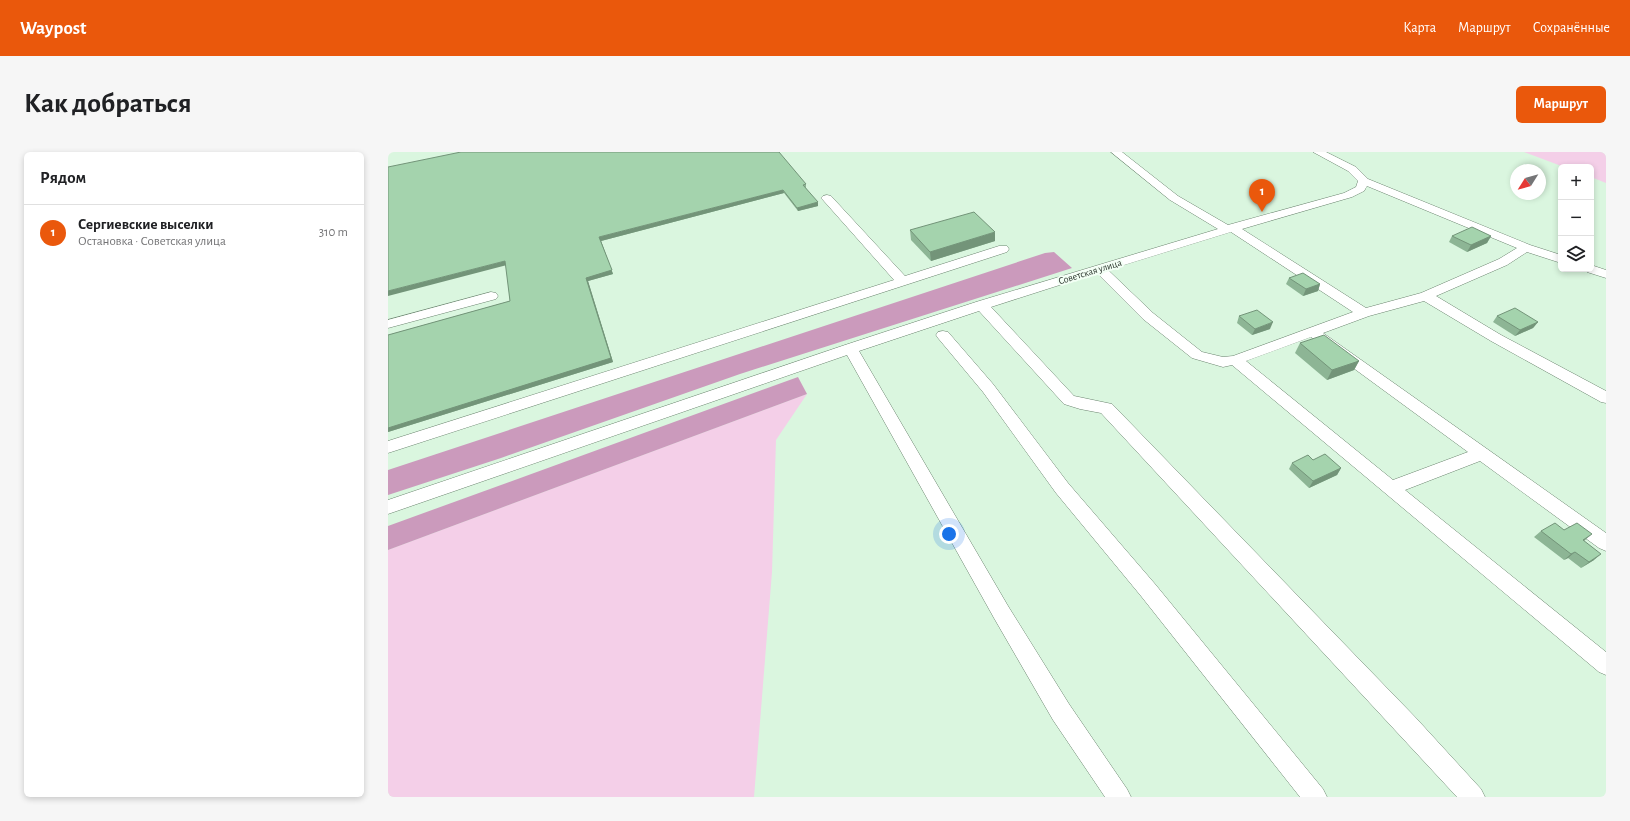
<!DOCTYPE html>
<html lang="ru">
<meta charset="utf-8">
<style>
:root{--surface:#fff;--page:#f6f6f6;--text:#202124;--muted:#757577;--line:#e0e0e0;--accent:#ea580c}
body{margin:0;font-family:"Alegreya Sans",sans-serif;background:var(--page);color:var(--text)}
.controls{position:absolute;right:12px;top:12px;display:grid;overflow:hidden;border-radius:6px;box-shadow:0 2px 6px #0003}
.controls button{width:36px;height:36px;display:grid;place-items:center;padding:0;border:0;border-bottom:1px solid var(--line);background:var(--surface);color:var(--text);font:20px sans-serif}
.compass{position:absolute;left:1122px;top:12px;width:36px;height:36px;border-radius:50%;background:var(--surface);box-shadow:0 2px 6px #0003;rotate:233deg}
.you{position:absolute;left:561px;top:382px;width:14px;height:14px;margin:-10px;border:3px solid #fff;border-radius:50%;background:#1a73e8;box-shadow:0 0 0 6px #1a73e833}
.badge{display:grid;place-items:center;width:26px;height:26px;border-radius:50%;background:var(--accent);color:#fff;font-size:13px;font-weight:700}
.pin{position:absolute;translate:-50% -33px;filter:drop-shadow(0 1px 2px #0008)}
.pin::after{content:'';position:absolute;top:21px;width:14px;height:12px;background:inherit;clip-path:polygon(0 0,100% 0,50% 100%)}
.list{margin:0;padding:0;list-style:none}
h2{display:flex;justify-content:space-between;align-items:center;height:52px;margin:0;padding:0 16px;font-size:17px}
h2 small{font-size:13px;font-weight:400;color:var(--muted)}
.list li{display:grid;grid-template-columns:26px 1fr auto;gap:12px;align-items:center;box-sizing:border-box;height:56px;padding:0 16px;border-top:1px solid var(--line)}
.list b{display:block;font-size:15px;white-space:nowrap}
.list p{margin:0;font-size:13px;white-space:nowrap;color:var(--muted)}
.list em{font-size:13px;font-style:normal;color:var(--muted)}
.icon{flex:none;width:22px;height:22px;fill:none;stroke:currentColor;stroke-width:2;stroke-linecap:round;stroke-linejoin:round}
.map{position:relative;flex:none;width:1218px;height:645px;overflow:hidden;border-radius:6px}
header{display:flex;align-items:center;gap:24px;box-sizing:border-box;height:56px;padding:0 20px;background:var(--accent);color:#fff}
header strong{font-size:19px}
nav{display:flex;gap:22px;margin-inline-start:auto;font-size:14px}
.intro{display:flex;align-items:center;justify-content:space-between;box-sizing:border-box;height:96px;padding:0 24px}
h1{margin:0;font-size:28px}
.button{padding:10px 18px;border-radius:6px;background:var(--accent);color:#fff;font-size:14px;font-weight:700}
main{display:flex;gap:24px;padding:0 24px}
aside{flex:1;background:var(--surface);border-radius:6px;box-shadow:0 2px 6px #0003}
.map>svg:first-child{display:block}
</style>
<header>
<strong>Waypost</strong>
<nav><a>Карта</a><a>Маршрут</a><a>Сохранённые</a></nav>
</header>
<div class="intro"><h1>Как добраться</h1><a class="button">Маршрут</a></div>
<main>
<aside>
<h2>Рядом<small></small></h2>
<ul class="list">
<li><span class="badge">1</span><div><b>Сергиевские выселки</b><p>Остановка · Советская улица</p></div><em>310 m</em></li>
</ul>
</aside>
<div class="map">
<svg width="1218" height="645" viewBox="0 0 1218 645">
<rect width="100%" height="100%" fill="#daf6df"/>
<g fill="#f4cfe8">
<path d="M 1136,0 L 1218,0 L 1218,31 L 1203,25 L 1203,15 L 1176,15 Z"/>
<path d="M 419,242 L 388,288 L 384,420 L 366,645 L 0,645 L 0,398 Z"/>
</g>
<g fill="#cb9abc">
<path d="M 666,100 L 684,116 L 352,222 L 113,306 L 0,343 L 0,318 L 657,101 Z"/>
<path d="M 410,225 L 419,242 L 0,398 L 0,374 Z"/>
</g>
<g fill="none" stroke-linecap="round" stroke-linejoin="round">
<g stroke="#6b846f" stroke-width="1">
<g id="minor">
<path d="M 723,0 L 734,0 L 790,44 L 840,73 L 956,41 L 968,35 L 970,29 L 960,19 L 925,0 L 938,0 L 968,15 L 980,27 L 1142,93 L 1173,103 L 1173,111 L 1139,100 L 1119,113 L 1048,144 L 1113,183 L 1218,239 L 1218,251 L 1213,250 L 1103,189 L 1036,149 L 981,164 L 935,181 L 1218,381 L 1218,399 L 1211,396 L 1092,309 L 1017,338 L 1218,500 L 1218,523 L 1211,520 L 844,213 L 835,215 L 804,206 L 755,167 L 709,121 L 603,155 L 686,244 L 724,252 L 1028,566 L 1093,637 L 1097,645 L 1069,645 L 713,261 L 692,257 L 676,252 L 591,159 L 471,199 L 620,454 L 681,552 L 739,637 L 743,645 L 717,645 L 665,568 L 606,466 L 459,203 L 0,362 L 0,348 L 457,193 L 588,150 L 830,77 L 782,48 ZM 979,34 L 1129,96 L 1111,107 L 1033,141 L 978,156 L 854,77 L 964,45 L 976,39 ZM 843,80 L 965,160 L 845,204 L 835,205 L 814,200 L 765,161 L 720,118 ZM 923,185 L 1080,300 L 1005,328 L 858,209 Z"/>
<path d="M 439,43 L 443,44 L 517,124 L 611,94 L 619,94 L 621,97 L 619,100 L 0,301 L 0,289 L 506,128 L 435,48 L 433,46 L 435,44 Z"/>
<path d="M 1203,113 L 1218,118 L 1218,126 L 1199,120 L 1197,117 L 1203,117 Z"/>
<path d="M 103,140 L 108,141 L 110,144 L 108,147 L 0,176 L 0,168 Z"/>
<path d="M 555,179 L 560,180 L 605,232 L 680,331 L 767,432 L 935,637 L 939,645 L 912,645 L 753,444 L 668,341 L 595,240 L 550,186 L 548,183 L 550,180 Z"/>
</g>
</g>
<use href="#minor" fill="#fff" fill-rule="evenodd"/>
</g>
<g fill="#8db595">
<path d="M 418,32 L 418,36 L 430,54 L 410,59 L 396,41 L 213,89 L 225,122 L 200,129 L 225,210 L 0,280 L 0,183 L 122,149 L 118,113 Z"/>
<path d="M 522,78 L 607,89 L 543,109 L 523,88 Z"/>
<path d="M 1064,84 L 1103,84 L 1099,91 L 1079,100 L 1061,90 Z"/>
<path d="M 901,126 L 932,132 L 930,139 L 915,144 L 898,132 Z"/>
<path d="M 851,164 L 882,177 L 864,183 L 849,171 Z"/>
<path d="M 1109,164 L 1150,170 L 1145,176 L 1127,184 L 1105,170 Z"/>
<path d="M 912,191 L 971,209 L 966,218 L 939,228 L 907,201 Z"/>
<path d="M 925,308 L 953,316 L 949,323 L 921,336 L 901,317 L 904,311 Z"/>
<path d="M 1176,378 L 1197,388 L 1196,389 L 1206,408 L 1193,416 L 1180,406 L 1176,408 L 1146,385 L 1153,379 Z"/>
</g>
<g fill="#739479">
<path d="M 395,38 L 396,41 L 213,89 L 225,122 L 200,129 L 225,210 L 0,280 L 0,276 L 198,126 L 211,85 Z"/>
<path d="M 430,50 L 430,54 L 410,59 L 409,56 Z"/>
<path d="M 607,80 L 607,89 L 543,109 L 542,100 Z"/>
<path d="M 1103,84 L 1099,91 L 1079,100 L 1083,93 Z"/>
<path d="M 117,109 L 119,113 L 0,144 L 0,139 Z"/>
<path d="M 932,132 L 930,139 L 915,144 L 918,137 Z"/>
<path d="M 885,170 L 882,177 L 864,183 L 867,177 Z"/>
<path d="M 1150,170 L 1145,176 L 1127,184 L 1132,178 Z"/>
<path d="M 971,209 L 966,218 L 939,228 L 944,218 Z"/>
<path d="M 953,316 L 949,323 L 921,336 L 925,329 Z"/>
<path d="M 1204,382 L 1197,388 L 1187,394 L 1195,388 Z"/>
<path d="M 1187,400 L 1180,406 L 1176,408 L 1183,402 Z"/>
<path d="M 1213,402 L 1206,408 L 1193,416 L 1201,410 Z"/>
</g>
<g fill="#a4d3ad" stroke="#739479">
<path d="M 73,0 L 391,0 L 418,32 L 415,33 L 430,50 L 409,56 L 395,38 L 211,85 L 224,118 L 198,126 L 223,206 L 0,276 L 0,183 L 122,149 L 117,109 L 0,139 L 0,15 Z"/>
<path d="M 586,60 L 607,80 L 542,100 L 522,78 Z"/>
<path d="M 1084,75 L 1103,84 L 1083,93 L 1064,84 Z"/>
<path d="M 915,121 L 932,132 L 918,137 L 901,126 Z"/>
<path d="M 1127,156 L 1150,170 L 1132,178 L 1109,164 Z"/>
<path d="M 869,158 L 885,170 L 867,177 L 851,164 Z"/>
<path d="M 936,183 L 971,209 L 944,218 L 912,191 Z"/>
<path d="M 937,302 L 953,316 L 925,329 L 904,311 L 920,303 L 925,308 Z"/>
<path d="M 1167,371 L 1176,378 L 1189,371 L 1204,382 L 1195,388 L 1213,402 L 1201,410 L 1187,400 L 1183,402 L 1153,379 Z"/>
</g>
<g text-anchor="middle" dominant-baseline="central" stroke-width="4" stroke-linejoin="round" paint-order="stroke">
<g font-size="10" fill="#29332b" stroke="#f3fff5">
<text transform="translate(702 120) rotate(-17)">Советская улица</text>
</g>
</g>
</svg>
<div class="controls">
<button>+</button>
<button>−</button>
<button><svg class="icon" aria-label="layers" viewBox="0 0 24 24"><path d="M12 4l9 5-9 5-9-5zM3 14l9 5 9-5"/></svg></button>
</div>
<svg class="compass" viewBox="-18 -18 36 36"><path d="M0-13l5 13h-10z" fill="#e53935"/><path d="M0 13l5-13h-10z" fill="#757577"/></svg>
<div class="you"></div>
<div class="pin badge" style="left:874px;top:60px">1</div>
</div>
</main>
